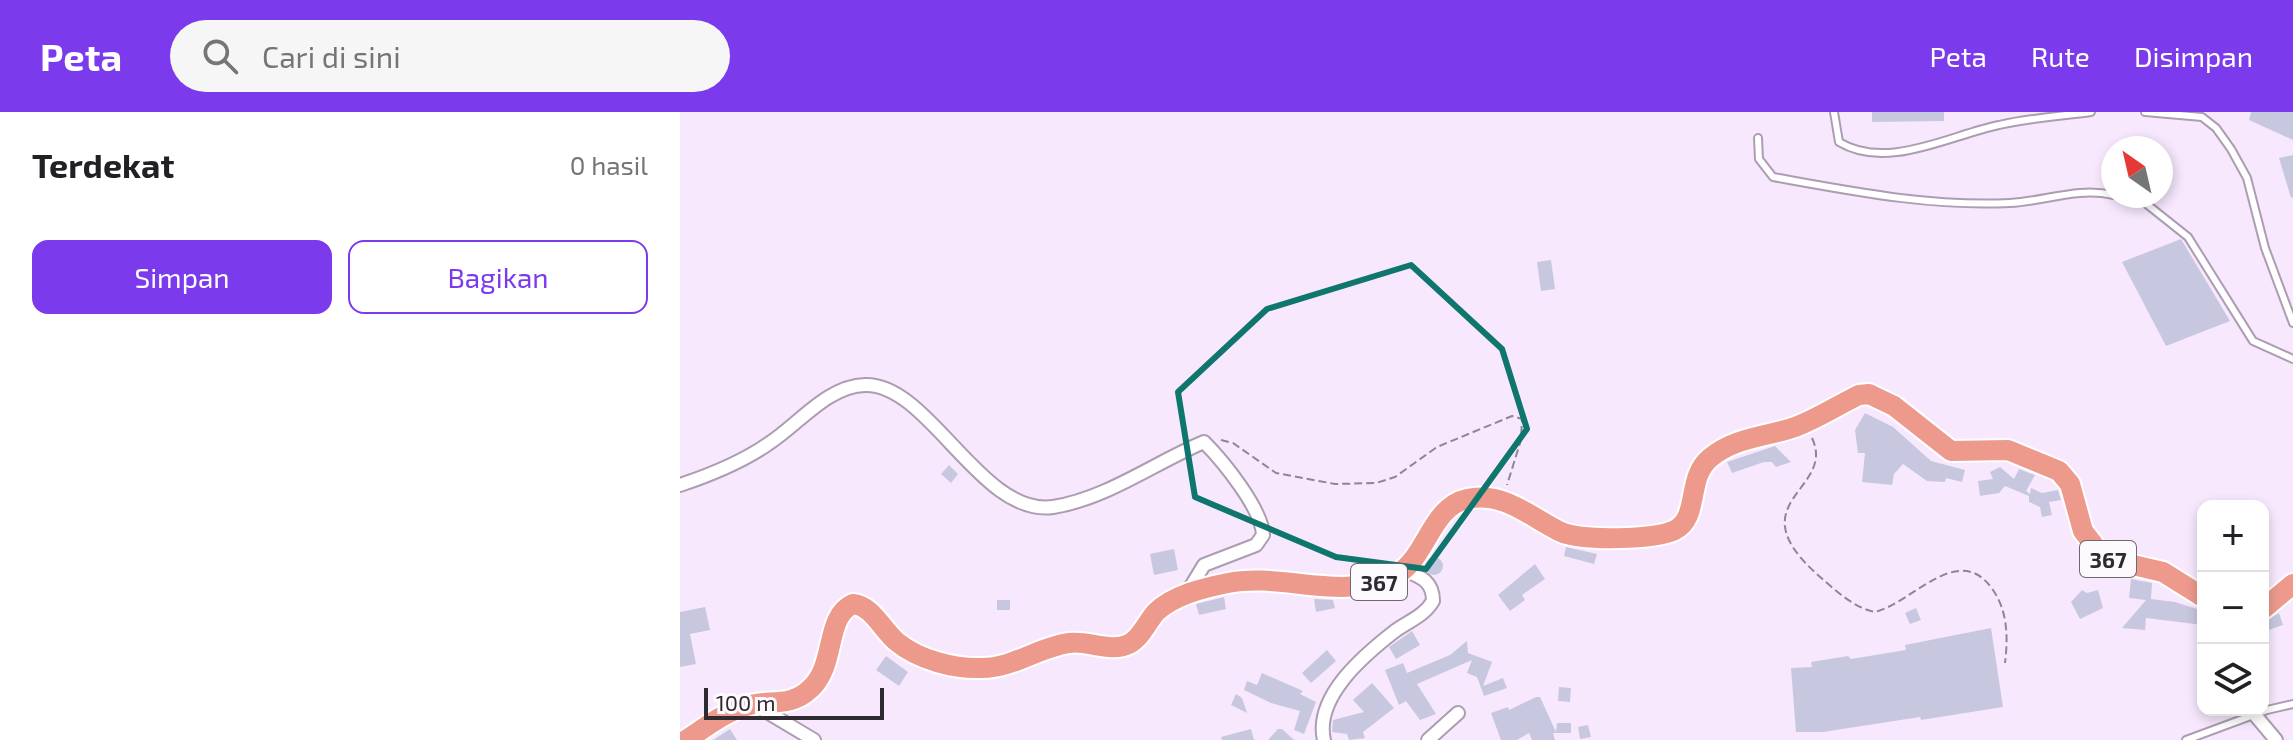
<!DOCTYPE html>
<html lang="id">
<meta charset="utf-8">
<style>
:root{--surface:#fff;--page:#f6f6f6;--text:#202124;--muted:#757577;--line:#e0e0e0;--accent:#7c3aed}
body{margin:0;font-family:"Exo 2",sans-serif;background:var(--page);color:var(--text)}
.controls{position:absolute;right:24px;bottom:24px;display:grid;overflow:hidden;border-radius:16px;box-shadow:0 4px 12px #0003}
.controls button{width:72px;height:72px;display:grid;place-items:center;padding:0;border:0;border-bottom:2px solid var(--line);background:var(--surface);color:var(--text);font:40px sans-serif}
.compass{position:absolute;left:1421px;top:24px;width:72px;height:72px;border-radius:50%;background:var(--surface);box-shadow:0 4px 12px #0003;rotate:326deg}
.scale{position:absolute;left:24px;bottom:20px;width:180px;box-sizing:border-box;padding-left:8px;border:4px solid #2f2931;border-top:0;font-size:22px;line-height:28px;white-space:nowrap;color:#2f2931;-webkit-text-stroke:6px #fdfafe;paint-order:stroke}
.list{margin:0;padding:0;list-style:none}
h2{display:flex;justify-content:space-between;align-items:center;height:104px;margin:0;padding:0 32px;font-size:34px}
h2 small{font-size:26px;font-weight:400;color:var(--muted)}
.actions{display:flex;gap:16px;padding:24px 32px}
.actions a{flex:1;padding:18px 0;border:2px solid var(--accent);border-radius:16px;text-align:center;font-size:28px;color:var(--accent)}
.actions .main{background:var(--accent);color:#fff}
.icon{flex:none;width:44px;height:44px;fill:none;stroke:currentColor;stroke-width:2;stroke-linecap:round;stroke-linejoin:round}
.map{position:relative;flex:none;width:1613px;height:628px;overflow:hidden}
header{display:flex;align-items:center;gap:48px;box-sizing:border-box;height:112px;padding:0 40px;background:var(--accent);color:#fff}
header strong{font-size:38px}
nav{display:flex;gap:44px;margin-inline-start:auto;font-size:28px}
.search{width:560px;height:72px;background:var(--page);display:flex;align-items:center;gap:20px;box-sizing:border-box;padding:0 28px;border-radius:44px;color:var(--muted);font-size:30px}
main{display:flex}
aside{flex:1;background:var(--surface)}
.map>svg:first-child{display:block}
</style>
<header>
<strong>Peta</strong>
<div class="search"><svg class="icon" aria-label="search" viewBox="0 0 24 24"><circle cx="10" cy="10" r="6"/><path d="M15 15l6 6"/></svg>Cari di sini</div>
<nav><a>Peta</a><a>Rute</a><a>Disimpan</a></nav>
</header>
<main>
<aside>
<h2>Terdekat<small>0 hasil</small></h2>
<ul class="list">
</ul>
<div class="actions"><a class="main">Simpan</a><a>Bagikan</a></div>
</aside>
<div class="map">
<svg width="1613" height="628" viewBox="0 0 1613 628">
<rect width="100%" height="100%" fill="#f7e8fd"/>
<g fill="#c7c8df">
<path d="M 1192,0 L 1264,0 L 1264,9 L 1192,10 Z"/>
<path d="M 1571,0 L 1613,0 L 1613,28 L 1569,8 Z"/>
<path d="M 1613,43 L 1613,85 L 1611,86 L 1599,46 Z"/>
<path d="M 1501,127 L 1550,209 L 1486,234 L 1442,150 Z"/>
<path d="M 871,148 L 875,177 L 861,179 L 857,150 Z"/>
<path d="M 1185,301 L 1213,315 L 1251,349 L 1285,358 L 1282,370 L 1266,366 L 1265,370 L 1247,369 L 1223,352 L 1214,362 L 1212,373 L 1182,370 L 1185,341 L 1178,341 L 1175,318 Z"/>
<path d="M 1095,334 L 1111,350 L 1096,355 L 1092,350 L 1084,350 L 1052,361 L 1047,350 Z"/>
<path d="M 269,353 L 278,362 L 271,371 L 261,362 Z"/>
<path d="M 1320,355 L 1334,367 L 1339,357 L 1355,363 L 1346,379 L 1350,382 L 1351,376 L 1362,381 L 1378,378 L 1381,388 L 1369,390 L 1372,403 L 1362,405 L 1360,395 L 1349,390 L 1349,384 L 1325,374 L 1319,381 L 1300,384 L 1298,369 L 1313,367 L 1310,360 Z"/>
<path d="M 886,435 L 917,442 L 914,452 L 884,444 Z"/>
<path d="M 494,437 L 498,458 L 474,463 L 470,442 Z"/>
<circle cx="754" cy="454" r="9"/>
<path d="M 855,452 L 865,467 L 842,483 L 845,488 L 830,499 L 818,483 Z"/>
<path d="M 1451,467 L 1472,471 L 1471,487 L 1495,490 L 1523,499 L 1523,513 L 1466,506 L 1465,518 L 1442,516 L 1466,488 L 1449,486 Z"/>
<path d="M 1402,478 L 1407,481 L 1418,478 L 1423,496 L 1400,507 L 1391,490 Z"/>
<path d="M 544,485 L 546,497 L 519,503 L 516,492 Z"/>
<path d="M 634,487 L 653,488 L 655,496 L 636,500 Z"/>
<rect x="317" y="488" width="13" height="10"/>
<path d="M 25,495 L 30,518 L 10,522 L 16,552 L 0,555 L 0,500 Z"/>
<path d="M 1236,496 L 1241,508 L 1230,512 L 1225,501 Z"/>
<path d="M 1599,501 L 1603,513 L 1583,520 L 1583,510 Z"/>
<path d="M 1311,516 L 1323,595 L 1241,608 L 1240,605 L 1143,620 L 1116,620 L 1111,556 L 1132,555 L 1131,550 L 1168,544 L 1171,547 L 1226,538 L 1225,533 Z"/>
<path d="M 732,519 L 740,533 L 716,547 L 709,535 Z"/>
<path d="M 787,529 L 788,541 L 812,550 L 803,574 L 823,566 L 827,576 L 804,584 L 797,565 L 787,561 L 792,548 L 737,572 L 756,602 L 740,608 L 726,589 L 719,593 L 705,558 L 723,551 L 727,561 L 770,543 Z"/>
<path d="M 647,538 L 656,549 L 631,571 L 622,561 Z"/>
<path d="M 206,544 L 228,560 L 219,574 L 196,558 Z"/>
<path d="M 582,561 L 623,579 L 620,582 L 636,590 L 624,622 L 614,618 L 620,599 L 591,591 L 564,578 L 567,569 L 577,573 Z"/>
<path d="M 692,571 L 714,596 L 683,620 L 685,626 L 669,628 L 667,622 L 652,620 L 653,608 L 684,600 L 673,588 Z"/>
<path d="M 879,575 L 891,576 L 890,590 L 878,589 Z"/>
<path d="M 556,582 L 562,586 L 567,601 L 551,593 Z"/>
<path d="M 856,585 L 860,585 L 876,620 L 877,611 L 891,611 L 891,621 L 873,621 L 875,628 L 852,628 L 849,621 L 837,628 L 821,628 L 811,601 L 828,595 L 829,598 Z"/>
<path d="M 908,613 L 911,625 L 900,627 L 898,615 Z"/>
<path d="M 50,617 L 57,628 L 33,628 Z"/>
<path d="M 571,617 L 574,628 L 542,628 L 541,625 Z"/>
<path d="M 598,617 L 602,617 L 614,628 L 588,628 Z"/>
</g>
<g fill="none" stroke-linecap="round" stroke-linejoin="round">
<g stroke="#ac9db1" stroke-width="10">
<g id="service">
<path d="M 1154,0 L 1159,30 C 1207,59 1270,23 1319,13 C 1349,6 1381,4 1411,0"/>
<path d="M 1465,0 L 1522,5 L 1536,16 L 1551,37 L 1567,66 L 1585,136 L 1613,211"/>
<path d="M 1078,26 L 1079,47 L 1093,65 C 1171,79 1251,95 1330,91 C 1366,89 1398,75 1433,83"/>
<path d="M 1439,84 L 1464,90 L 1508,125 L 1573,229 L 1613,247"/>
<path d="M 1506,628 L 1587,598 L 1613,592"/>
</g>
</g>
<g stroke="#ac9db1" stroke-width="16">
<g id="minor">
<path d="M 0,373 C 30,363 62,350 88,332 C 118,313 147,274 185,273 C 249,271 301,405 373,395 C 426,387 476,350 524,330 C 543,349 582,397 583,423 L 576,433 L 524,453 L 507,481"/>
<path d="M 77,594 L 134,628"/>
<path d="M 1575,603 L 1596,628"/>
<path d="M 644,628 C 634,585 684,543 715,519 C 729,509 744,504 753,489 C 753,469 741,465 724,458"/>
<path d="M 748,628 L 778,601"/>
</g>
</g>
<g stroke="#fff" stroke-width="24">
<g id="primary">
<path d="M 1583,497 L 1613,472"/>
<path d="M 6,628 C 25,616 44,600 66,594 C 89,587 110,596 130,577 C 157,553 144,505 173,492 C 193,494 202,518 217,530 C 239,548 274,557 302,556 C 333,556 359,535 389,531 C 408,528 430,541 449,532 C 461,526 467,510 476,500 C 494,483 523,476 548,471 C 603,460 660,490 714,464 C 746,449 750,395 787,387 C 824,379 850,405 881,420 C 902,429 974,428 995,418 C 1020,405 1006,366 1030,346 C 1055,325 1086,325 1115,315 C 1137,307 1158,293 1179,283 L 1189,282 L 1214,294 L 1271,339 L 1328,338 L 1379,359 L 1390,372 L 1403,419 L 1420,441 L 1436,449 L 1483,460 L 1523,485"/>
</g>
</g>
<g stroke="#8f8593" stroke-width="2" stroke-dasharray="8 4" stroke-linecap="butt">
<path d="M 1132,326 C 1157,379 1054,389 1139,464 C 1155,478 1174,496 1195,500 C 1234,490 1279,428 1313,478 C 1328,500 1328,526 1325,551"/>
<path d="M 541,328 L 553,331 L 596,361 L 655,372 L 696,371 L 715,365 L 757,335 L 832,304 L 842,307 L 841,328 L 827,373"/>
</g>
<use href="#service" stroke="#fff" stroke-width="6"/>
<use href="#minor" stroke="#fff" stroke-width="12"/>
<use href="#primary" stroke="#ed9a8d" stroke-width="20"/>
</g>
<path fill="none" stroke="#0f766e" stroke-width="6" stroke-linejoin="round" d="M 731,153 L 822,237 L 847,317 L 746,457 L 656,445 L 515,385 L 498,280 L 587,197 Z"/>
<g text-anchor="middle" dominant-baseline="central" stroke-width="6" stroke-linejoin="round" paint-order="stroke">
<g fill="#fdfafe" stroke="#6d686e" stroke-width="2">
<rect x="1400" y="429" width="56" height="36" rx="6"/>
<rect x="671" y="452" width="56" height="36" rx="6"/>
</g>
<g font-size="22" font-weight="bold" fill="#2f2931">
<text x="1428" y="447">367</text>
<text x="699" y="470">367</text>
</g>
</g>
</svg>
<div class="controls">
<button>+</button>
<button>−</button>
<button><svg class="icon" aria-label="layers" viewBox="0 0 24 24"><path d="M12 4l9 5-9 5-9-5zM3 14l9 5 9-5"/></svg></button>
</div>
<svg class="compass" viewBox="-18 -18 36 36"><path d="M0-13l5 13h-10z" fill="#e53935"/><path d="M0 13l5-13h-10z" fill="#757577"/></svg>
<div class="scale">100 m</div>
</div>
</main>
